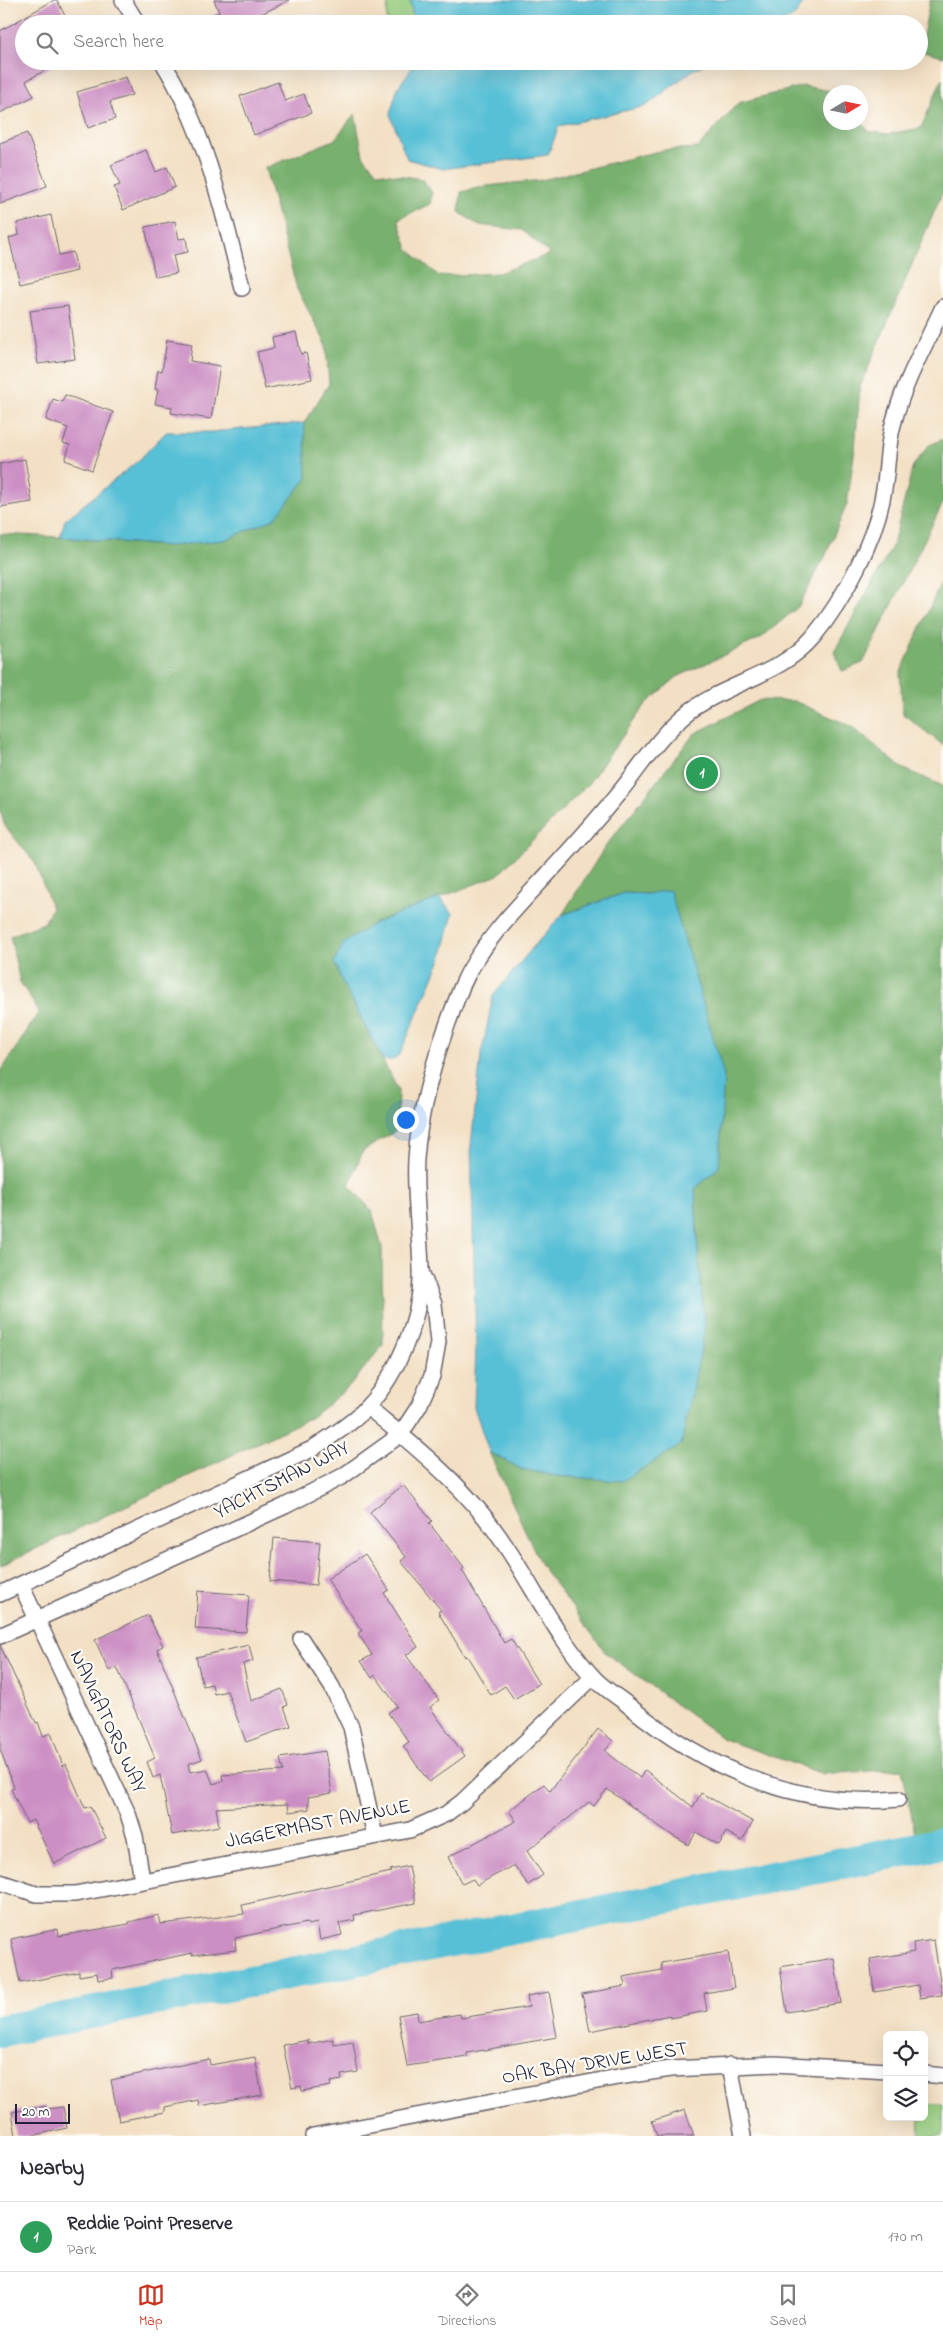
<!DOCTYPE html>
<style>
:root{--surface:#fff;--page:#f2f2f3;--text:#2b2b33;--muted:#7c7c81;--line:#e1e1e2;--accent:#c8321e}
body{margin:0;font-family:"Indie Flower",sans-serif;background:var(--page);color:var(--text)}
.controls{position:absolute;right:15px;bottom:15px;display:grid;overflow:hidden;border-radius:8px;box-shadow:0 5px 20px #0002}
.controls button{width:45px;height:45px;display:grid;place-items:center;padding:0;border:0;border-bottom:1px solid var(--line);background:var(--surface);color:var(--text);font:25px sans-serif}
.compass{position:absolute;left:823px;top:85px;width:45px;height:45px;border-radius:50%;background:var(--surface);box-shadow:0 5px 20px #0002;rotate:80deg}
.scale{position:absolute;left:15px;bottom:12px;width:55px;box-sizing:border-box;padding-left:5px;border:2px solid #22223b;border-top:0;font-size:14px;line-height:18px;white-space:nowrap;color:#22223b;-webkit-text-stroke:4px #fdfcf7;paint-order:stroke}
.you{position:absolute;left:405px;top:1119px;width:18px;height:18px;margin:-12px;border:4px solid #fff;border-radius:50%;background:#1a73e8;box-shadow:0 0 0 8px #1a73e833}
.badge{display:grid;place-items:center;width:32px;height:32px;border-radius:50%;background:var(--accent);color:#fff;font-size:16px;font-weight:700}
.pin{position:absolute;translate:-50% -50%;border:2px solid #fff;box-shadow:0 1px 5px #0006}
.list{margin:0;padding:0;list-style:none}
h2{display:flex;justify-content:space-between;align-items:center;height:65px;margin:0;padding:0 20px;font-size:21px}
h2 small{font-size:16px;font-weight:400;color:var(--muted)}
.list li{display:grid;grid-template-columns:32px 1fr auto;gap:15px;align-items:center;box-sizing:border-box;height:70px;padding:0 20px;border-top:1px solid var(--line)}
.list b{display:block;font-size:19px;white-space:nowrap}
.list p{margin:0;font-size:16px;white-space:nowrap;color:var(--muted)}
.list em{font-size:16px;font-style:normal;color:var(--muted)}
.icon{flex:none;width:28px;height:28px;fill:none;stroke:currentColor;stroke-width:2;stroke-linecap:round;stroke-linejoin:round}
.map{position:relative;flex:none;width:943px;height:2136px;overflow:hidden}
.search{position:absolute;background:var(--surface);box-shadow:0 5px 20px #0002;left:15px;right:15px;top:15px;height:55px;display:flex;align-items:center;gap:12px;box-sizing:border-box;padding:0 18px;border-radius:28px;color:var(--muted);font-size:19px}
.sheet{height:135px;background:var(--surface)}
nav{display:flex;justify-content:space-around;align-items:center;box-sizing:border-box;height:70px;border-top:1px solid var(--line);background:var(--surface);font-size:14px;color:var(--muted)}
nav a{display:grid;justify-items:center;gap:2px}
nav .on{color:var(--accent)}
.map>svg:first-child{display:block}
</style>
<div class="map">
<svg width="943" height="2136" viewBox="0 0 943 2136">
<rect width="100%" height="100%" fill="#fdfcf7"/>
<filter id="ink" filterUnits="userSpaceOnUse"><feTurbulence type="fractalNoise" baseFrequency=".02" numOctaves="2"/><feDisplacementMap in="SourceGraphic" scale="10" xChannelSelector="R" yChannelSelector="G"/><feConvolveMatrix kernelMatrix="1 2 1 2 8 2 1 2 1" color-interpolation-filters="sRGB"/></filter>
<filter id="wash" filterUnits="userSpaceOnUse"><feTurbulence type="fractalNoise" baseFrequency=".0096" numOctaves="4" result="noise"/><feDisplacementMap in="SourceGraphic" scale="20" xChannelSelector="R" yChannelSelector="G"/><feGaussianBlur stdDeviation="1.12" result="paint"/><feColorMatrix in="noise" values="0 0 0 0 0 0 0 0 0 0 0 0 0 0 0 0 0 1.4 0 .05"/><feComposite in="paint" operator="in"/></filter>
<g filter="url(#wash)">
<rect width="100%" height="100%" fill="#f3e0c4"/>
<g fill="#95cc7f" stroke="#5c775d">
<path d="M 388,0 L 410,0 L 414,24 L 386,24 Z"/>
<path d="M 924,2104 L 943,2104 L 943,2136 L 919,2136 L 920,2117 L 924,2117 Z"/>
</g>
<g fill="#78b06e" stroke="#4d6954">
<path d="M 930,0 L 943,0 L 943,57 L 920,51 Z"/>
<path d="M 942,79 L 943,191 L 860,387 L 855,448 L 847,504 L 824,559 L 798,607 L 761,638 L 677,677 L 646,704 L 588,784 L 498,875 L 375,923 L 344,986 L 398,1090 L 397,1130 L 363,1151 L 349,1185 L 372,1211 L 382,1248 L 383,1345 L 349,1387 L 312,1417 L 0,1566 L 0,1073 L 39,1012 L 20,982 L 10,936 L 44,923 L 52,908 L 35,863 L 5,826 L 0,811 L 0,534 L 60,537 L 169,546 L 306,478 L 304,423 L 329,384 L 326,344 L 297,289 L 265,168 L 334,140 L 355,114 L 363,156 L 377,172 L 422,179 L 432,192 L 430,204 L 398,219 L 408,249 L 439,276 L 499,273 L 550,254 L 522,230 L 478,225 L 459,212 L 461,192 L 487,186 L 542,180 L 663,150 L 698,148 L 738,103 L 803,86 L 837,92 L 830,92 L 830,122 L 861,121 L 868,131 L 888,134 L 921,128 Z"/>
<path d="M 943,439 L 943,503 L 863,663 L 842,671 L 834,652 L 893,545 L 913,466 L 928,446 Z"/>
<path d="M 943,578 L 943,745 L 903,714 L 900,674 Z"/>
<path d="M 760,700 L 794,701 L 851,726 L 902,768 L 943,786 L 943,1843 L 918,1848 L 902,1769 L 823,1774 L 723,1739 L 606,1653 L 541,1565 L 489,1452 L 521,1469 L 556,1476 L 622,1480 L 681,1445 L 698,1253 L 695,1189 L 719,1167 L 670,891 L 647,894 L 624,893 L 562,915 L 605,847 L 694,734 Z"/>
</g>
<g fill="#59c0d6" stroke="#3e7188">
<path d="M 410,0 L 806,0 L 794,16 L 780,24 L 414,24 Z"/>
<path d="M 417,61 L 710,61 L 693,70 L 646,106 L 559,126 L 548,155 L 443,169 L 407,159 L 390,114 L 398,87 Z"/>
<path d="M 304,423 L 307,478 L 274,519 L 224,540 L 169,546 L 60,537 L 65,520 L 139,460 L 166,432 L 210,432 Z"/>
<path d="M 670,890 L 724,1075 L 719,1167 L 695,1189 L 698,1253 L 705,1329 L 681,1445 L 622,1481 L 556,1476 L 521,1469 L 489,1452 L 474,1407 L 476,1347 L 471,1145 L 481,1056 L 493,996 L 534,946 L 562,915 L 624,893 L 647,894 Z"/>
<path d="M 439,898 L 453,913 L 441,959 L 400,1054 L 393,1060 L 383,1060 L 344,986 L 334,962 L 344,943 L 375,923 Z"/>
</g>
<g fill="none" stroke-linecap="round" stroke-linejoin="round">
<path stroke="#59c0d6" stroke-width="32" d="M 0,2031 L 943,1843"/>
</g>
<g id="blocks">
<g fill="#cc8fc4">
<path d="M 54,0 L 57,0 L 69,24 L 24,24 L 24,61 L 61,61 L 26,81 L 34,96 L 0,113 L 0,31 Z"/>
<path d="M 214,0 L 290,0 L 255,17 L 258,24 L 196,24 L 219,12 Z"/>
<path d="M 126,77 L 132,95 L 110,102 L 115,119 L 88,128 L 77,92 Z"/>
<path d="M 278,82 L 285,101 L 304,94 L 311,113 L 254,135 L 240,96 Z"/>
<path d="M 27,133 L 47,186 L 0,204 L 0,143 Z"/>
<path d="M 146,150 L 156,172 L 167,167 L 175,187 L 123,210 L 114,187 L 120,185 L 111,165 Z"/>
<path d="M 51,215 L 59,255 L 73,252 L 77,271 L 20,284 L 9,238 L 19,235 L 17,223 Z"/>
<path d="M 175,221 L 179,239 L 186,238 L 188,252 L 173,255 L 177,273 L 155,277 L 145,227 Z"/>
<path d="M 68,306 L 75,359 L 38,364 L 30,311 Z"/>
<path d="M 296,332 L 301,354 L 306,353 L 312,379 L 265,389 L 257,352 L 274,348 L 272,337 Z"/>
<path d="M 167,340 L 192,344 L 190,361 L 220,366 L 211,419 L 171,413 L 172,407 L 155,404 L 158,390 L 155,389 L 158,370 L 162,371 Z"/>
<path d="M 65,395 L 113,412 L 92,470 L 65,460 L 70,445 L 63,443 L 68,428 L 46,420 L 53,399 L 62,402 Z"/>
<path d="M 25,459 L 32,502 L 0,507 L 0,464 Z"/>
<path d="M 403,1485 L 432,1521 L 429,1523 L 464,1568 L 462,1570 L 504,1643 L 511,1639 L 539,1684 L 514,1699 L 505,1686 L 491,1695 L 467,1656 L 465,1657 L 438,1612 L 441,1610 L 401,1561 L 406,1557 L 370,1512 Z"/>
<path d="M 274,1538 L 320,1542 L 316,1585 L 270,1581 Z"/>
<path d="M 365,1554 L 389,1590 L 384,1593 L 418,1647 L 406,1655 L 439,1700 L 430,1707 L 465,1756 L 429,1782 L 403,1746 L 409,1742 L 388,1713 L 397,1706 L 375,1675 L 372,1678 L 361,1661 L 372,1655 L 358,1633 L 362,1631 L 327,1579 Z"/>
<path d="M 198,1591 L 249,1595 L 246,1632 L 195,1629 Z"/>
<path d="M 148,1615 L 163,1646 L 157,1649 L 202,1759 L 188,1764 L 190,1772 L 207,1769 L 213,1784 L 223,1781 L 222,1775 L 283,1771 L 280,1758 L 325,1751 L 332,1793 L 308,1797 L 309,1809 L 289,1812 L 288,1804 L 216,1808 L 219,1826 L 172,1835 L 160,1775 L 153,1778 L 147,1762 L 155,1758 L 117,1667 L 109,1671 L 95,1640 Z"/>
<path d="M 0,1645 L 36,1723 L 38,1722 L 43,1736 L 51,1733 L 63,1766 L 66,1764 L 85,1808 L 90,1806 L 106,1838 L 54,1864 L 33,1820 L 27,1823 L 11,1789 L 14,1787 L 0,1749 Z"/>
<path d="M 249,1645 L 253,1661 L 243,1664 L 251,1701 L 282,1689 L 288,1705 L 284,1707 L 291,1726 L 246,1742 L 227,1691 L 214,1694 L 212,1684 L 203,1686 L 196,1657 Z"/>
<path d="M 598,1729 L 613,1741 L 605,1751 L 640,1778 L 645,1770 L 693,1807 L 701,1793 L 753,1822 L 742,1841 L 726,1832 L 719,1845 L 696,1832 L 689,1845 L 673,1836 L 607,1789 L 594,1806 L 589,1802 L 527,1851 L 543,1875 L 528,1885 L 514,1865 L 477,1885 L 473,1879 L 462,1884 L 448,1857 L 516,1821 L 509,1811 L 544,1784 L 550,1791 Z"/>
<path d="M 409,1866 L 416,1903 L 354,1915 L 355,1920 L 339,1923 L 342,1935 L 320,1940 L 317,1923 L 308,1925 L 307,1923 L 235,1938 L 236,1950 L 192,1955 L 192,1953 L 112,1970 L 113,1978 L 98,1980 L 97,1973 L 79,1976 L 79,1972 L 20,1983 L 11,1939 L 58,1929 L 59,1936 L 129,1924 L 129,1922 L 159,1915 L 161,1924 L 244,1914 L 242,1905 L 391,1872 L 390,1870 Z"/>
<path d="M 934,1940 L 942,1995 L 920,1998 L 918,1985 L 874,1992 L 870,1959 L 914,1952 L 913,1943 Z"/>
<path d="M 728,1952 L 734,1988 L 704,1993 L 707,2011 L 670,2018 L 670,2015 L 590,2031 L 582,1994 L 625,1986 L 623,1977 L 662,1970 L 661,1963 Z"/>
<path d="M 834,1958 L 841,2003 L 787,2012 L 780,1967 Z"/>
<path d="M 549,1992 L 557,2037 L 467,2053 L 467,2057 L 407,2066 L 398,2015 L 417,2012 L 418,2021 L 460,2014 L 461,2018 L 529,2007 L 527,1996 Z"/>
<path d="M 333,2039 L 334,2045 L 353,2042 L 358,2072 L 341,2075 L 342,2080 L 330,2082 L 331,2086 L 302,2091 L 301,2086 L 292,2088 L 283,2045 L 308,2040 L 308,2044 Z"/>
<path d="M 255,2057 L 262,2095 L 199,2106 L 198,2100 L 165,2107 L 165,2112 L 119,2121 L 111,2080 L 209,2059 L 210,2065 Z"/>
<path d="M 46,2106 L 46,2109 L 63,2107 L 67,2128 L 31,2136 L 16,2136 L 12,2112 Z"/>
<path d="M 685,2110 L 694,2136 L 657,2136 L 652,2121 Z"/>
</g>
</g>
</g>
<g filter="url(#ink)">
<use href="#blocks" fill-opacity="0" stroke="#6b646b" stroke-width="1"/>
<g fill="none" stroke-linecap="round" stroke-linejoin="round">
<g stroke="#6b646b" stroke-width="18">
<g id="minor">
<path d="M 123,0 L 138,24"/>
<path d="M 162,61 C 205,130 223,210 242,288"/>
<path d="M 368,1407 C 408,1441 450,1474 483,1515 C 524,1565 549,1629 593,1677 C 603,1688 617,1696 628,1705 C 704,1768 798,1809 898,1799"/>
<path d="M 21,1585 L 128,1814 L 135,1836 L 142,1880"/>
<path d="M 0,1594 L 312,1449 C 331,1436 352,1424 367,1407 C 398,1374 423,1314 421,1269 C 420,1231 414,1197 416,1159 C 420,1100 440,1040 462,986 C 479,946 516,908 545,877 C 570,850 595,822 618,794 C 642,765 660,734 690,711 C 729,682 781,675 813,637 C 844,600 877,537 884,489 C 888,467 887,443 894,421 C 904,382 926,344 943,307"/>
<path d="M 0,1636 L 285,1506 L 343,1476 L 400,1435 L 419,1406 L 432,1376 L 438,1342 L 434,1304 L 422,1274"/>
<path d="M 301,1639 L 332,1687 L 351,1727 L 375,1836"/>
<path d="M 0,1882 L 36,1894 L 75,1894 L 410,1830 L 446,1814 L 462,1802 L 593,1677"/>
<path d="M 730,2065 L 743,2136"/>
<path d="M 924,2074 L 943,2076"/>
<path d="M 313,2136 L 618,2077 L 671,2069 L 775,2064 L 887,2071"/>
</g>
</g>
<use href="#minor" stroke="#fff" stroke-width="15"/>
</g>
</g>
<g text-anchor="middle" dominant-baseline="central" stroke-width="4.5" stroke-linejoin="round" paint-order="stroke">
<g font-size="20" fill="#22223b" stroke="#fdfcf7">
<text transform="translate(282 1481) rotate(-27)">YACHTSMAN WAY</text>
<text transform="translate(107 1722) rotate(65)">NAVIGATORS WAY</text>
<text transform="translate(318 1825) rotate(-11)">JIGGERMAST AVENUE</text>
<text transform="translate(595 2064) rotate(-9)">OAK BAY DRIVE WEST</text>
</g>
</g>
</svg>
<div class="controls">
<button><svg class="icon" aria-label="locate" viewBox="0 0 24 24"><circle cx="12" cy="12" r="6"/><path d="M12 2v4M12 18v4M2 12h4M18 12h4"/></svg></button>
<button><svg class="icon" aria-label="layers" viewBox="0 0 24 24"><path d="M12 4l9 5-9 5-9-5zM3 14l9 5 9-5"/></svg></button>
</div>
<svg class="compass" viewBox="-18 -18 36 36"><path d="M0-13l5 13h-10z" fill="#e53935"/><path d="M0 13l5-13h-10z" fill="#7c7c81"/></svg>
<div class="scale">20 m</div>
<div class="you"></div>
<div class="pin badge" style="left:702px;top:773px;background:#2e9e5b">1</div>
<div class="search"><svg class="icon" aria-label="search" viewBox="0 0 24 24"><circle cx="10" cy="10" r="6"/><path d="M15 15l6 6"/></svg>Search here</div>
</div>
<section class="sheet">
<h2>Nearby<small></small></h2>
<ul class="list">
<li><span class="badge" style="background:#2e9e5b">1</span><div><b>Reddie Point Preserve</b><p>Park</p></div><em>170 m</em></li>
</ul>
</section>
<nav>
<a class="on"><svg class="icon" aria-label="map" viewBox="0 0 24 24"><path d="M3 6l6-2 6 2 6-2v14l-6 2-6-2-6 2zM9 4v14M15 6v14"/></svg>Map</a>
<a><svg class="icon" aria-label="directions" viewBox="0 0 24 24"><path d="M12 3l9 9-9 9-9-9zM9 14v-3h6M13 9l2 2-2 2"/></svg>Directions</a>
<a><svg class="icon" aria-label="saved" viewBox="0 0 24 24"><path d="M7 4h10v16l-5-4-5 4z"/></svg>Saved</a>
</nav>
